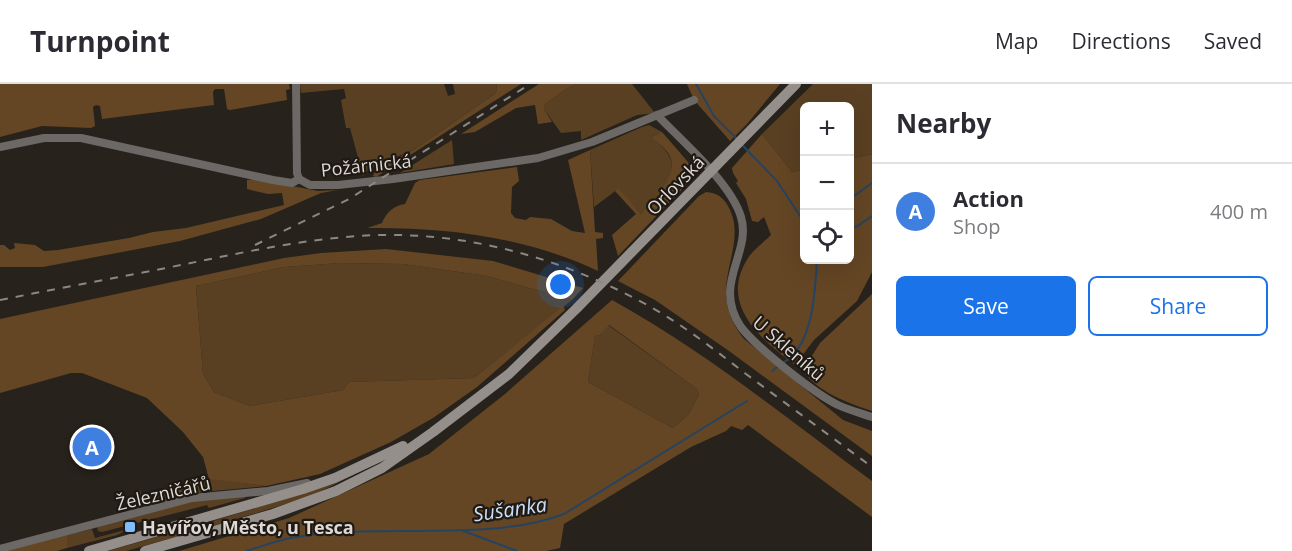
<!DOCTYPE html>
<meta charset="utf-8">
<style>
:root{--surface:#fff;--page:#f7f7f7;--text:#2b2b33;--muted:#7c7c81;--line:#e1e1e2;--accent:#1a73e8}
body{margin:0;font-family:"Open Sans",sans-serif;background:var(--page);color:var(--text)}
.controls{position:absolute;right:18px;top:18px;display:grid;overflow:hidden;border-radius:9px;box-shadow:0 6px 24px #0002}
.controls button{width:54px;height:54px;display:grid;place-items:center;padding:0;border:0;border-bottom:2px solid var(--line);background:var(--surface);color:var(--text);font:30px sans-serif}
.you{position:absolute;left:561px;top:201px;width:21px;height:21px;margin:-15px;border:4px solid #fff;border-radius:50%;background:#1a73e8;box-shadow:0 0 0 9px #1a73e833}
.badge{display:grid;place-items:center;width:39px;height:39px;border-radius:50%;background:var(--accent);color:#fff;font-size:20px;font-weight:700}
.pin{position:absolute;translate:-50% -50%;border:3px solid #fff;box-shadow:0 2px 6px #0006}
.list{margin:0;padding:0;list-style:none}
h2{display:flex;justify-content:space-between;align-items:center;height:78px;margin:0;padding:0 24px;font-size:26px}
h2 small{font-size:20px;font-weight:400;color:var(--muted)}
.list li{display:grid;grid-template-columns:39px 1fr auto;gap:18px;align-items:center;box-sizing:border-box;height:96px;padding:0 24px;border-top:2px solid var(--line)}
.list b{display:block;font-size:22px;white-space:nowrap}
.list p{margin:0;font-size:20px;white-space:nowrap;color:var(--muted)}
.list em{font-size:20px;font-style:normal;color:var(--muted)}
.actions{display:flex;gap:12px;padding:18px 24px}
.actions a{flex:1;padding:14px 0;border:2px solid var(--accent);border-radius:9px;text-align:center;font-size:21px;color:var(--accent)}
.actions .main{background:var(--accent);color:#fff}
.icon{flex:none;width:33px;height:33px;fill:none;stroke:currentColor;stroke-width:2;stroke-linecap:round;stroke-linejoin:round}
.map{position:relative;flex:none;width:872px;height:467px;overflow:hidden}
header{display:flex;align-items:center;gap:36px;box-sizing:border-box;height:84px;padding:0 30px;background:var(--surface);border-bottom:2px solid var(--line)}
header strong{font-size:28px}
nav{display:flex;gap:33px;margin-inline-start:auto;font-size:21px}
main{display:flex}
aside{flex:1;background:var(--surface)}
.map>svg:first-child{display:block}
</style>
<header>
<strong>Turnpoint</strong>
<nav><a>Map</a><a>Directions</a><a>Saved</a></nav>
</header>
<main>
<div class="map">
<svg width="872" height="467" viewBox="0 0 872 467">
<rect width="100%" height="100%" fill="#28221c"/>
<g fill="#5a4022">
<path d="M 300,0 L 444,0 L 448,12 L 455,10 L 453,0 L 497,0 L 496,9 L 415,65 L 369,85 L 363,92 L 350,44 L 346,44 L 341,16 L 346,14 L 344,5 L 301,9 Z"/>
<path d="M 576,0 L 632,0 L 655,29 L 637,31 L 581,56 L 581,47 L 561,49 L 544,25 L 544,21 L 563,7 Z"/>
<path d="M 813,0 L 872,0 L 872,70 L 850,75 L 850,22 L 804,22 L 804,85 L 792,88 L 762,50 Z"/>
<path d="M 649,41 L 662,48 L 651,53 C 657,58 664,64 668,70 C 682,91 653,116 641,130 L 618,105 L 594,123 L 590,66 L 642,43 Z"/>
<path d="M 452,56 L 454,80 L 400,89 Z"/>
<path d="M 340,179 L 403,180 L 487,192 L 572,216 L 474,294 L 349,298 L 343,306 L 250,322 L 214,308 L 203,290 L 196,202 L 284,183 Z"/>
<path d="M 608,241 L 697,305 L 699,311 L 688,331 L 673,344 L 588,298 L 595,252 L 600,251 Z"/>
<path d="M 206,394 L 266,402 L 202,408 L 147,422 L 138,419 L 135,409 L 140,406 L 142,412 Z"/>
<path d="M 338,399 L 308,413 L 214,442 L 213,437 Z"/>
<path d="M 245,412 L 245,414 L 209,424 L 207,421 L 102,448 L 98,447 L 97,443 L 192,416 Z"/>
<path d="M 206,439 L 208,444 L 126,467 L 108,467 Z"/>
<path d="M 92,445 L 95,454 L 129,445 L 117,451 L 67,464 L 67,451 Z"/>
</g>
<g fill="#644624" fill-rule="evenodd">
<path d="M 0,0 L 289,0 L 290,5 L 286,6 L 287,16 L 230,26 L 227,25 L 224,5 L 215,5 L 213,8 L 214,21 L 102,35 L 100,22 L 96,21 L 93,23 L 95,42 L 91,44 L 42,42 L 0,53 Z"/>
<path d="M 497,0 L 521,0 L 376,93 L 373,92 L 376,85 L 415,65 L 496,9 Z"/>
<path d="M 539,0 L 576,0 L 563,7 L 544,21 L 544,25 L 552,38 L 538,40 L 535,21 L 516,24 L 475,48 L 461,50 Z"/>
<path d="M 687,0 L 780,0 L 747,40 L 730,57 L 694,16 Z"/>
<path d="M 662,48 L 688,78 C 693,87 690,93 686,101 L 618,172 L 612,151 L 636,130 L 615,107 L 618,104 L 641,130 C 653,116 682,89 668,69 C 664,63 656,58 651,53 Z"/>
<path d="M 762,50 L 792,88 L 804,85 L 804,176 L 850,176 L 850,75 L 872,70 L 872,188 L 857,217 L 814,256 L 795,281 C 761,255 718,221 748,174 C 753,166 764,158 771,151 L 764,133 L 758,138 L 752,137 L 746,115 L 736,99 L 738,97 L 733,89 L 732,84 Z"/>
<path d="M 590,66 L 595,148 L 603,149 L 603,154 L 596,155 L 598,187 C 526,153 446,143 367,144 L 382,139 C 385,130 394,121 405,120 L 415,99 L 420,96 L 517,83 L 519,97 L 512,103 L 511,129 L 515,134 L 526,136 L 530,133 L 551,135 L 572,147 L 585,149 L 568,76 Z"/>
<path d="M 256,95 L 318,107 L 338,106 L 321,109 L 261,135 L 180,157 L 43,183 L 0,183 L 0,161 L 4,161 L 10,166 L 15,164 L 14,159 L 35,161 L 44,167 L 58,166 L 129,154 L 153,148 L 186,144 L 284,121 L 282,109 L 268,110 L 247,105 L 247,96 Z"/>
<path d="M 706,108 C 717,109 723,113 728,122 C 744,150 726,179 726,208 C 726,226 733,241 744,255 L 843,336 L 872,347 L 872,372 L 729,267 L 655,216 L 618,197 L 699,112 Z"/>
<path d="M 386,165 L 493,177 L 583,204 L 572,216 L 487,192 L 403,180 L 340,179 L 284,183 L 196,202 L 203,290 L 214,308 L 250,322 L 343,306 L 349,298 L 474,294 L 563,222 L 565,226 L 477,303 L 433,334 L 391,358 L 320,390 L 266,402 L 209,395 L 203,373 L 183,348 L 147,314 L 82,289 L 71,289 L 0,309 L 0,235 L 284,174 L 321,169 Z"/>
<path d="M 872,210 L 872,327 C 850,320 815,307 803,286 L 820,259 Z"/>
<path d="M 612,216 C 702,265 789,336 872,397 L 872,433 L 748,341 L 742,346 L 731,342 L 726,347 L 691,363 L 564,440 L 560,464 L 546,467 L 179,467 L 289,434 L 429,370 L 505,310 ZM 609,241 L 697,305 L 699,311 L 688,331 L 673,344 L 588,298 L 595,252 L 600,251 Z"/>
<path d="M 67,451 L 67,464 L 57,467 L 7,467 Z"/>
</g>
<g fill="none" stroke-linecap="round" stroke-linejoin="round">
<g stroke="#254462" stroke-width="2">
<path d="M 696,0 L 714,32 L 737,55"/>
<path d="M 743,62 L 777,97 L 804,138"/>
<path d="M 850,115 L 872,99"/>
<path d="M 850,142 L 856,143 L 872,132"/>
<path d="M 772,287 C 778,282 785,278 791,273 C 814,251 815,205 817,176"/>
<path d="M 461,446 L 517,467"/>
<path d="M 246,467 C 261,463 275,457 290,454 C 308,451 327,449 345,448 C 414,444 501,454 564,430 L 747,317"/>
</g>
<g stroke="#6b6865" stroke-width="8">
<path d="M 296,0 L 297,89 L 299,95"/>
<path d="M 657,31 C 682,57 731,99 741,133 C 749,159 730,183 730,209 C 730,221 734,233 741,243 C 756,263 815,310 838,321 C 849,326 860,329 872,333"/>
<path d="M 0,63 L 44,54 L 81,54 L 273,96 L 292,99 L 299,95"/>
<path d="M 299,95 L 310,101 L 338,101 L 393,95 L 538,74 L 592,58 L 694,16"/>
<path d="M 0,465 L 192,414 L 268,407 L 307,399"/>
</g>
<g stroke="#948f8a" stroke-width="10">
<path d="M 89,467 L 303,405 L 335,394 L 403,362"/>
<path d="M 145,467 L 273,430 L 336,407 L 382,384 L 433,348 L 509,290 L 576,225 L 796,0"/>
</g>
<g stroke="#8d8782" stroke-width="2" stroke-dasharray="8 8" stroke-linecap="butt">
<path d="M 255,161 L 349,115 L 530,0"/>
<path d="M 0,216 C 60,204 121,193 181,181 C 235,170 290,158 345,153 C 452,143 555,170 649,222 C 683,241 715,266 746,290 C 788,321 830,352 872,383"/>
</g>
</g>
<rect fill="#80bdfa" stroke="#1f1913" stroke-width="2" x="124" y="437" width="12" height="12" rx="3"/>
<g text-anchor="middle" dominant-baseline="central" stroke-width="4.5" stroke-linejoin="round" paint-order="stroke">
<g font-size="18" fill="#ded9d5" stroke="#1f1913">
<text transform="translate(366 81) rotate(-6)">Požárnická</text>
<text transform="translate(675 101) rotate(-46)">Orlovská</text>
<text transform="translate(789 264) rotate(41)">U Skleníků</text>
<text transform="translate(163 409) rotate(-13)">Železničářů</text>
</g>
<g font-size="18" font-weight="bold" fill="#ded9d5" stroke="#1f1913" text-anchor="start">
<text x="142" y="443">Havířov, Město, u Tesca</text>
</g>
<g font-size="20" font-style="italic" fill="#cadff5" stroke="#1f1913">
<text transform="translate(510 425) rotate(-8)">Sušanka</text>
</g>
</g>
</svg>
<div class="controls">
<button>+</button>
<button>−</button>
<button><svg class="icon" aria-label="locate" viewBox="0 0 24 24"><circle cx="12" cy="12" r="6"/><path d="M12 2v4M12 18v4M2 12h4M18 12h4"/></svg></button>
</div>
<div class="you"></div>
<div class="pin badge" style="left:92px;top:363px;background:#3f7fe0">A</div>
</div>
<aside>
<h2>Nearby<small></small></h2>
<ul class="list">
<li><span class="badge" style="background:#3f7fe0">A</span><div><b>Action</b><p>Shop</p></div><em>400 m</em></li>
</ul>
<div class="actions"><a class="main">Save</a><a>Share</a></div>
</aside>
</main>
